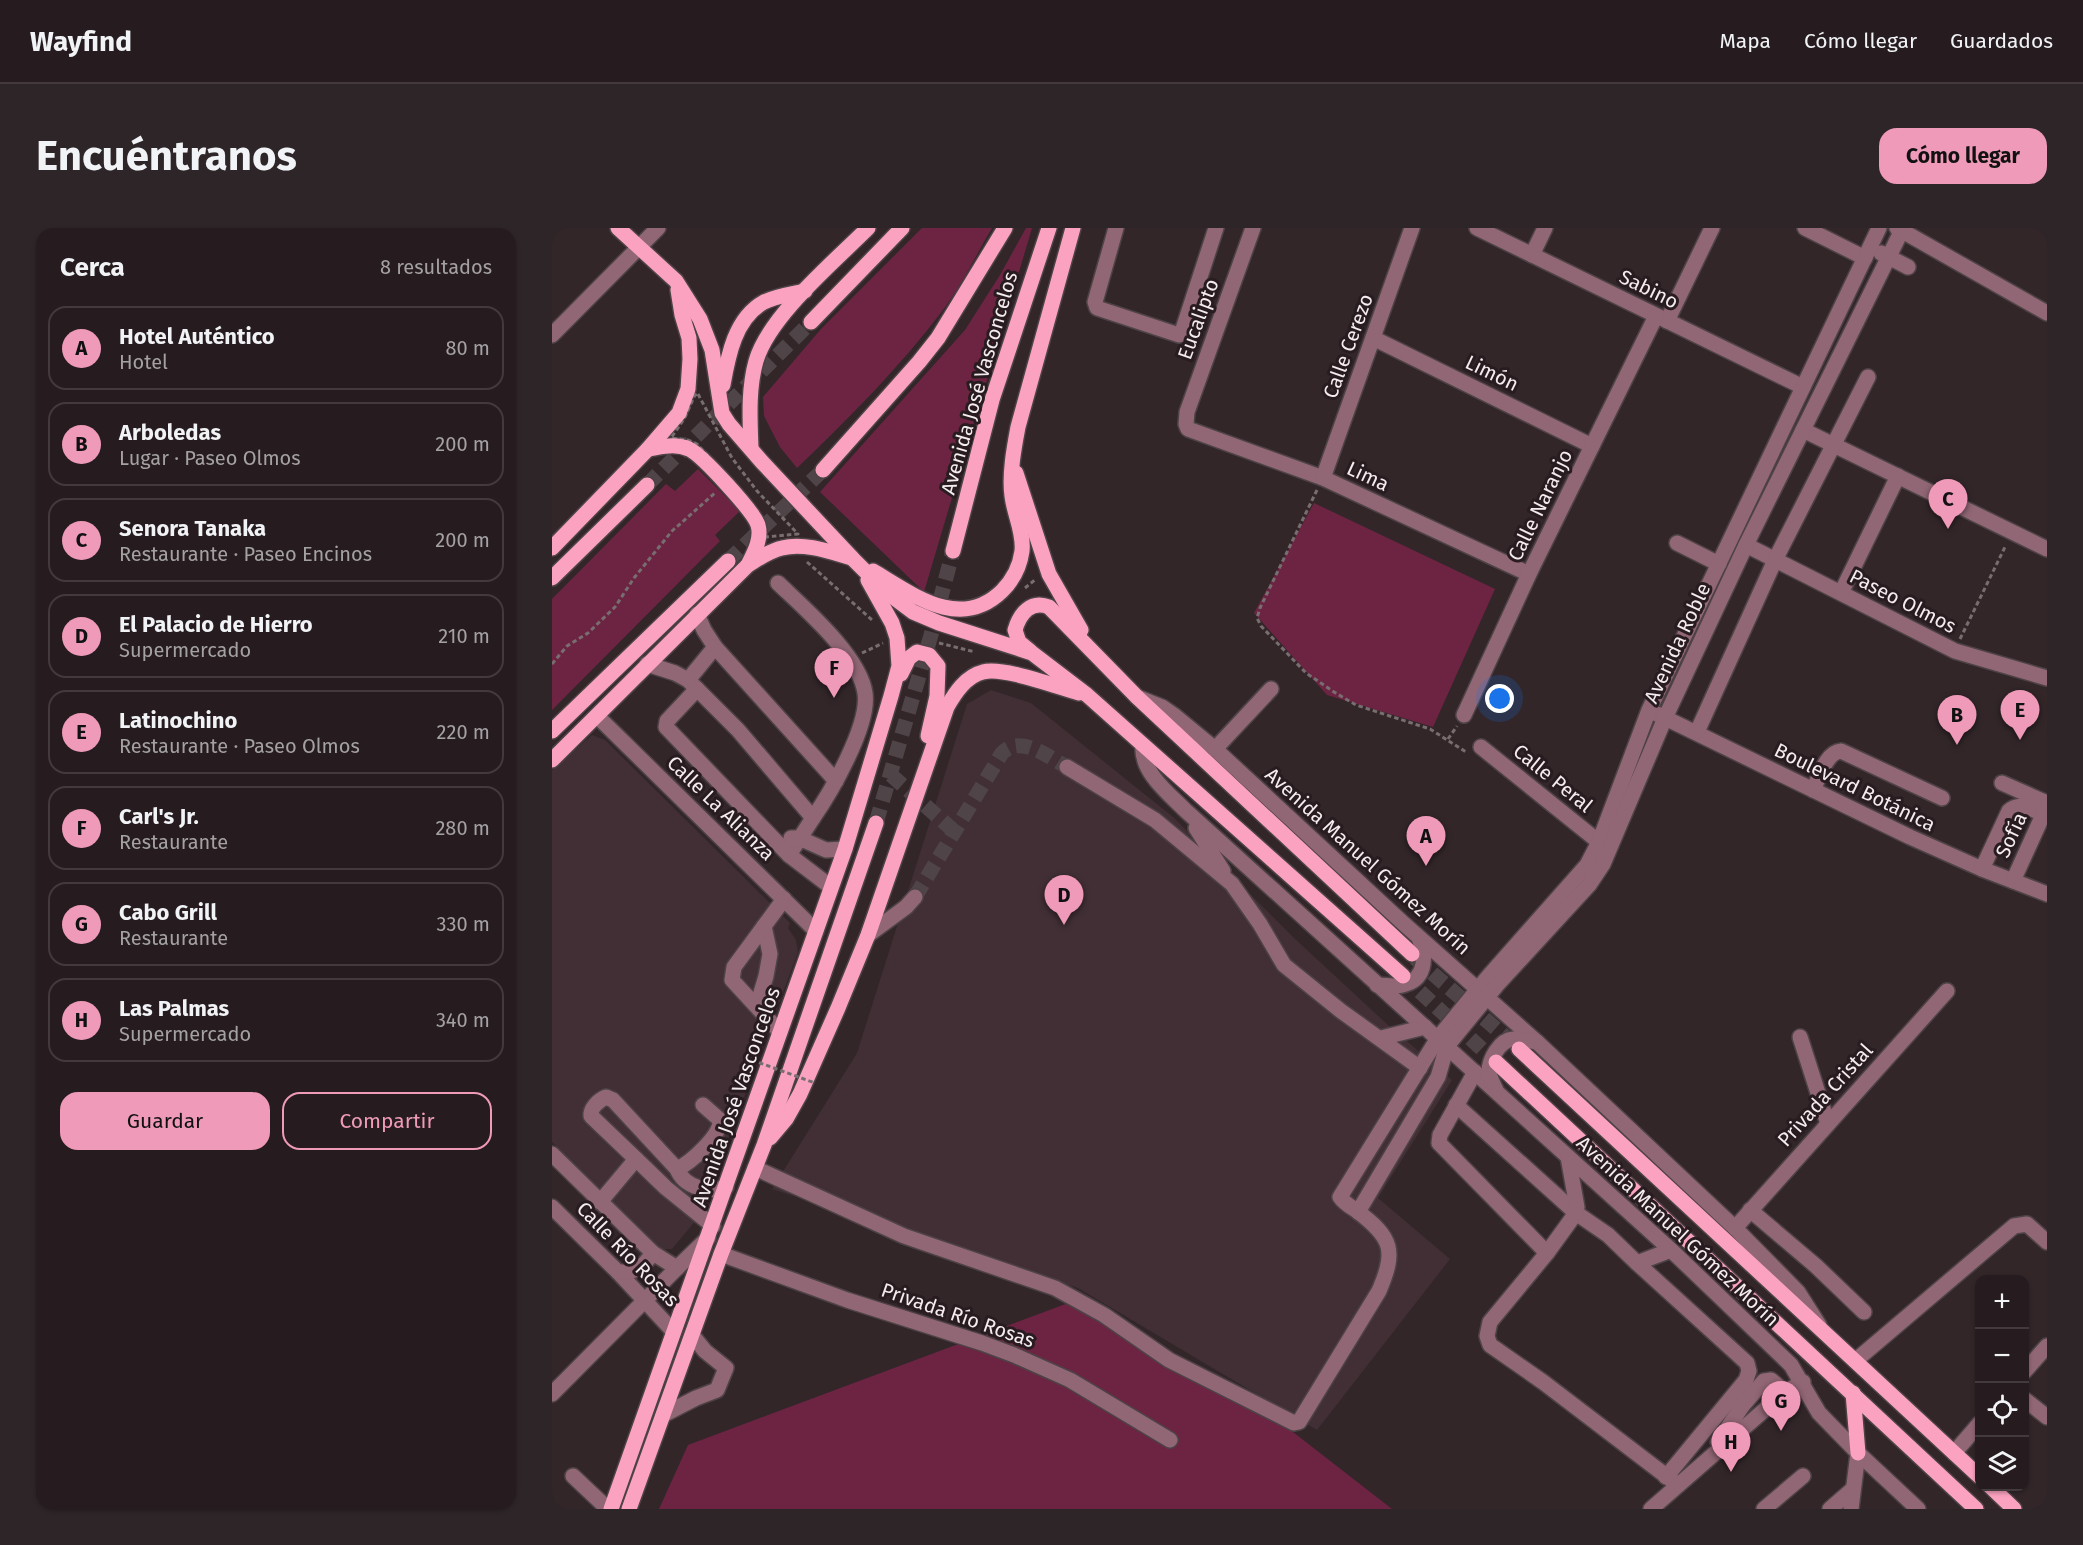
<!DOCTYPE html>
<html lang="es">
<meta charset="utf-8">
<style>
:root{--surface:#261c1f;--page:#2e2528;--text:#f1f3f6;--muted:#a4a1a4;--line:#423a3d;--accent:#ef9ab8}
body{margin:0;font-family:"Fira Sans",sans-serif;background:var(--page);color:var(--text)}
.controls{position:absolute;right:18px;bottom:18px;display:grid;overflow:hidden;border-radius:12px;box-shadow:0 2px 4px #0004}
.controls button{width:54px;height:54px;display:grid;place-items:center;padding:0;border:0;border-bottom:2px solid var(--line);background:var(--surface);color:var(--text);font:30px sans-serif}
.you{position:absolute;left:948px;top:471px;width:21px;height:21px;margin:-15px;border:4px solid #fff;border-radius:50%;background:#1a73e8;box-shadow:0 0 0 9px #1a73e833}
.badge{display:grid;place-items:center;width:39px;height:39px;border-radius:50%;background:var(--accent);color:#111;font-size:20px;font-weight:700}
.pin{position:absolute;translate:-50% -50px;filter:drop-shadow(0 2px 3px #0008)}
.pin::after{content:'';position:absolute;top:32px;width:21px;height:18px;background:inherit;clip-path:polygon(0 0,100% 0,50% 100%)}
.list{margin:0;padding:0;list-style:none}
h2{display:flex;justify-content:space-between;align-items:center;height:78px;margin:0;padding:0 24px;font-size:26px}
h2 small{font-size:20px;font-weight:400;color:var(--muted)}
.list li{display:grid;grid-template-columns:39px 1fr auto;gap:18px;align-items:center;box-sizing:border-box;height:84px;margin:0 12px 12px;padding:0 12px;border:2px solid var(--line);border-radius:18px}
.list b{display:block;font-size:22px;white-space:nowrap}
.list p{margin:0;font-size:20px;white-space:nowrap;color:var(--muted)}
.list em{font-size:20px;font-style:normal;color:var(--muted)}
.actions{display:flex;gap:12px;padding:18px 24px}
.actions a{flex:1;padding:14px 0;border:2px solid var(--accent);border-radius:18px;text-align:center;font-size:21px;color:var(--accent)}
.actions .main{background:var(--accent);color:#111}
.icon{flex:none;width:33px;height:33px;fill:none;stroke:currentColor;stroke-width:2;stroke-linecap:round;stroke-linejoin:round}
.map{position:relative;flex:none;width:1495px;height:1281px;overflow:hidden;border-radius:18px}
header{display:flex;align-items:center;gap:36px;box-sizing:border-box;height:84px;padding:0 30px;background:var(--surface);border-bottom:2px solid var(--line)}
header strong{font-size:28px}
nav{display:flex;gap:33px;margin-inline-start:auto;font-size:21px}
.intro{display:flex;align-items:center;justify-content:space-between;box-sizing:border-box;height:144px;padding:0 36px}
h1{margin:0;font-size:42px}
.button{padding:15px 27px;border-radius:18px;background:var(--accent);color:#111;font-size:21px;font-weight:700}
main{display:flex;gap:36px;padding:0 36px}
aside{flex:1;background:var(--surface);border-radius:18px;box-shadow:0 2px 4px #0004}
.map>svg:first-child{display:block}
</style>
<header>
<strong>Wayfind</strong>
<nav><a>Mapa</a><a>Cómo llegar</a><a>Guardados</a></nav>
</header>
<div class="intro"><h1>Encuéntranos</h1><a class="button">Cómo llegar</a></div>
<main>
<aside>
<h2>Cerca<small>8 resultados</small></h2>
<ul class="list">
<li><span class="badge">A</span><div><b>Hotel Auténtico</b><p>Hotel</p></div><em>80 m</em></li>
<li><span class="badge">B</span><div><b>Arboledas</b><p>Lugar · Paseo Olmos</p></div><em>200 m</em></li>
<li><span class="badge">C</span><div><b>Senora Tanaka</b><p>Restaurante · Paseo Encinos</p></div><em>200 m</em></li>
<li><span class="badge">D</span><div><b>El Palacio de Hierro</b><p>Supermercado</p></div><em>210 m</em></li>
<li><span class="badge">E</span><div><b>Latinochino</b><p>Restaurante · Paseo Olmos</p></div><em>220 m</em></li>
<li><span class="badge">F</span><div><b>Carl's Jr.</b><p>Restaurante</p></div><em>280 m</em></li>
<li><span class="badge">G</span><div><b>Cabo Grill</b><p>Restaurante</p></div><em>330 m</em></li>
<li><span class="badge">H</span><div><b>Las Palmas</b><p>Supermercado</p></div><em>340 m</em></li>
</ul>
<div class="actions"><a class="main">Guardar</a><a>Compartir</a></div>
</aside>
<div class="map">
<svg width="1495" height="1281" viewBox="0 0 1495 1281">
<rect width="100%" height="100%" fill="#322629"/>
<g fill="#412f35">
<path d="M 439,462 L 479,475 L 621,589 L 741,709 L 836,797 L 900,852 L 826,970 L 898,1031 L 765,1202 L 526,1060 L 220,961 L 305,825 L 415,476 Z"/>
<path d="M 40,507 L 53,512 L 238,695 L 236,700 L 244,712 L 246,724 L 151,980 L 145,991 L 120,1021 L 109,1021 L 0,914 L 0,542 Z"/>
</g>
<g fill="#6d2443">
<path d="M 370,0 L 440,0 C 424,27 410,57 391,82 C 348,139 297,190 245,240 L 228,219 L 212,188 L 211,169 L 269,101 Z"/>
<path d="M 474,0 L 480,0 L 372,364 L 268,264 L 413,102 L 448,47 Z"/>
<path d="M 146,241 L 188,283 L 163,307 L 168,313 L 0,482 L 0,371 L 114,256 L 123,263 Z"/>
<path d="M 762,275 L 943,361 L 881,499 L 775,467 L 702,385 Z"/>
<path d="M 519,1074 L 741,1204 L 840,1281 L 107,1281 L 136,1217 Z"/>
</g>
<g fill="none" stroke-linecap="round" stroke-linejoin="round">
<g stroke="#4f4447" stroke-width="15" stroke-dasharray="15 8" stroke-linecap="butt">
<path d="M 339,547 L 402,603"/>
<path d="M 363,669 L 450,525 C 469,506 496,529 515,539"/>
</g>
<g stroke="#4f4447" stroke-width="15" stroke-dasharray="15 8" stroke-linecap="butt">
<path d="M 95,257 L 259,94"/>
<path d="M 176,333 L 271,242"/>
<path d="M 324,595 L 379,407 L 401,323"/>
<path d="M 863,730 L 965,819"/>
<path d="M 851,748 L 944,834"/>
</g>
<g stroke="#4d4245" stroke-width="18">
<g id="minor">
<path d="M 564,0 L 543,74 L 545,80 L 627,107 L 630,104 L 664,0"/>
<path d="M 701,0 L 635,184 L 634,196 L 636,201 L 771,250 L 977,346"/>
<path d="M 925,0 L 1251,159"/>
<path d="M 1253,0 L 1313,30"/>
<path d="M 1345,0 L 1495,85"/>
<path d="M 1329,25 L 1356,39"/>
<path d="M 980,27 L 993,0"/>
<path d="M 1115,93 L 1160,0"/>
<path d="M 0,107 L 106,0"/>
<path d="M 821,110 L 1040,218"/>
<path d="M 1251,202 L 1495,321"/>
<path d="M 771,250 L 860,0"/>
<path d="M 1125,315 L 1167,336"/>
<path d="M 1194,317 L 1403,423 L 1495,450"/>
<path d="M 226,355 C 252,380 308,428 313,465 C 318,497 279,564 261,590"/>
<path d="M 1289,365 L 1346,248"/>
<path d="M 145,386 L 152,402 L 163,419 L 284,553"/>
<path d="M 95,436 L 123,445 L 136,452 L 186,502 L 261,590 L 237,627"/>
<path d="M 136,452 L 163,419"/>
<path d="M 145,461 L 115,493 L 114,499 L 237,627 L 279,659"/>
<path d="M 585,469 L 610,479 L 623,488 L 663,521 L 851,695 L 985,814 L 1183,1000 L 1246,1064 L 1267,1097"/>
<path d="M 1105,486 L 1358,609 L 1430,641 L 1495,666"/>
<path d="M 912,487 L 977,346 L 1104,88"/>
<path d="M 45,488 L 264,703"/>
<path d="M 1145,504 L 1223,332 L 1316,149"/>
<path d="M 591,517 C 588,543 616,565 633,582 L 1119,1022 L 1239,1137 L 1267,1185 L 1306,1225 L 1366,1281"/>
<path d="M 929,519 L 1047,614"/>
<path d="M 663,521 L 719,461"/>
<path d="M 515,539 L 603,592 L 680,656 L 708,696 L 732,737 L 789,783 L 868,840"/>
<path d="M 1450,555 L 1495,575"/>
<path d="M 1261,562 C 1267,550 1274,524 1289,523 L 1390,570"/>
<path d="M 644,600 L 671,643"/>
<path d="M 239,610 L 247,610 L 274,622 L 293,621"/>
<path d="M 1430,641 L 1457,583 C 1468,573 1479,581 1491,586"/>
<path d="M 1461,653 L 1495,578"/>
<path d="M 316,707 L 354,679 L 363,669"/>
<path d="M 825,757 C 834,757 845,760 854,756 C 875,749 874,726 867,710"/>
<path d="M 205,778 L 214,748 L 218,726 L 212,698"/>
<path d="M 228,804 L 180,752 L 182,739 L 232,671"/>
<path d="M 1248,809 L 1276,896"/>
<path d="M 829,810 L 873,799"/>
<path d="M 923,844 L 888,907 L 887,915 L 995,1025"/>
<path d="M 944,862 C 941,856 938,850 937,844 C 937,831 948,812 961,811 C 969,811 978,813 985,814"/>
<path d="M 904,877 L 1024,985 L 1056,1007 L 1085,1035 L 1195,1135 L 1197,1143 L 1194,1152 L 1114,1249"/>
<path d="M 0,926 L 101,1025 L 125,1040 L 156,1010"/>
<path d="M 1016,929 L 1025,979 L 1024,985 L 995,1025 L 938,1094 L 935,1108 L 938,1117 L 991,1154 L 1126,1257"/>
<path d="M 84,931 L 114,960 L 161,998"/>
<path d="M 203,940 L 352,1008 L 503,1060 L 552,1087 L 617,1132 L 742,1195 L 747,1194 L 827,1063 C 844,1023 841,1010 805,983 C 799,979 792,975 788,969 L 886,810 L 935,750 L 1035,637 L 1047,614 L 1097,482 L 1327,0"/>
<path d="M 125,941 C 132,959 157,966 174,959"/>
<path d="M 48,974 L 84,931 L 39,888 C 38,880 47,872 54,869 L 61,872 L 125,941 C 138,935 169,908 168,892 L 151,877"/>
<path d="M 0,979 L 66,1044 L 121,1103"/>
<path d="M 1198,982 L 1264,1038 L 1312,1084"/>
<path d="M 806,984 L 886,849 L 895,818 L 945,757 L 1037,657 L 1051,636 L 1113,490 L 1194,317 L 1351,0"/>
<path d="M 1183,1000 L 1395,763"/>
<path d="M 169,1026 L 295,1072 L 430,1115 L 462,1127 L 518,1152 L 618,1212"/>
<path d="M 1085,1035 L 1119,1022"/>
<path d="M 66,1044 C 84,1045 91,1039 101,1025"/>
<path d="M 1303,1133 L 1462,998 L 1475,996 L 1495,1014"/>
<path d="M 1472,1144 L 1495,1118"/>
<path d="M 0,1166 L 125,1040"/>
<path d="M 1472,1171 L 1495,1189"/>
<path d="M 111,1187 L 144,1170 L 165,1162 L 174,1140 L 153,1123 L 140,1107"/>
<path d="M 1166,1214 L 1191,1177 L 1212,1153 L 1219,1152 L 1233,1164"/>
<path d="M 1402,1225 L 1428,1195"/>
<path d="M 21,1248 L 56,1281"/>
<path d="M 1099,1281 L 1233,1164 L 1251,1154"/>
<path d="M 1212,1281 L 1251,1248"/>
<path d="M 1278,1281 L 1301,1261"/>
<path d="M 1299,1281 L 1306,1225"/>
</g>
</g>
<g stroke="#4d4245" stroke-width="18">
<g id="major">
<path d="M 66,0 L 124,53 L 148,91 L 160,122 L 170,185 L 177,196 L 210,234 L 300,330 L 333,363 L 361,384 L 387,395 L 480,425 L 535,467 L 851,748"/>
<path d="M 259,94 L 350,0"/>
<path d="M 171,157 C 176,128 183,90 212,74 C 224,68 239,66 253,63"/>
<path d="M 199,220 C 198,192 196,161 204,133 C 217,88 282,34 316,0"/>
<path d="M 96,221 C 110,219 123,215 137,221 C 150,227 202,284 206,297 C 210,311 202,325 196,337"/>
<path d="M 271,242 L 367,134 L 386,110 L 453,0"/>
<path d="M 464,245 L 497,346 L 529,402"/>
<path d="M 0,320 L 96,221 L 127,185 L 136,161 L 138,131 L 137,110 L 130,87 L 126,62"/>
<path d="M 401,323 L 440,172 L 497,0"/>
<path d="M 321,343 C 360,366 408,404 450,363 C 461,352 468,338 470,323 C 472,304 462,286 460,268 C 457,247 462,220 466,199 L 521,0"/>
<path d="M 0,350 L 95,257"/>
<path d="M 478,423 L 467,414 L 463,402 C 468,385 479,372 497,379 L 585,469 L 860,726"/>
<path d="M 349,446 L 357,430 L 365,424 L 377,427 L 386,438 L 385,468 L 376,508"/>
<path d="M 0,503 L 176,333"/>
<path d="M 0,532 L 196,337 C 206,331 217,323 230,320 C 252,314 279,324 300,330"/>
<path d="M 967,821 L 1428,1249"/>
<path d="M 944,834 L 1424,1281"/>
<path d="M 218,910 L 234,891 L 248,866 L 286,780 L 316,707 L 395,479 C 403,465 414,448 431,444 C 450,438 505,459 527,465"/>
<path d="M 1301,1165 L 1306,1225"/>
<path d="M 1438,1258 L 1462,1281"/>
<path d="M 59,1281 L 293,621 L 339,468 L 347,438 L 345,410 L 340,395 L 316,352"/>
<path d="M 77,1281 L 169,1026 L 212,917 L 324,595"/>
</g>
</g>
<g stroke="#786e70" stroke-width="3" stroke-dasharray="4.5 3" stroke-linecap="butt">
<path d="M 146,166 L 180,230 L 205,263 L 246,306 L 213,309 L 206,284 L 145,216 L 136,212 L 119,210 L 132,191 L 143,167 Z"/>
<path d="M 765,262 L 708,380 L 705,390 L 709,398 L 754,445 L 782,464 L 804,477 L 878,501 L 914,524"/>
<path d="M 255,334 L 320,392"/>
<path d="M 473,360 L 484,351"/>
<path d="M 1408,411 L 1454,317"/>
<path d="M 387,415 L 423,424"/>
<path d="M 310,425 L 331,415"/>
<path d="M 0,436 L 15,418 L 36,405 L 63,379 L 82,350 L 120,303 L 163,265"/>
<path d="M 896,511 L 905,498"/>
</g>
<use href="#minor" stroke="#916675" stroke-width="15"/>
<use href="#major" stroke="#faa2c0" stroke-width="15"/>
<path stroke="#786e70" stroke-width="3" stroke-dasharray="4.5 3" stroke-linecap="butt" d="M 200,832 L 263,855"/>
</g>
<g text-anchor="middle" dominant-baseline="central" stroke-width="6" stroke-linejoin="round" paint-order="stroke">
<g font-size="20" fill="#f4ecee" stroke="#281c20">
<text transform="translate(1097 61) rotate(26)">Sabino</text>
<text transform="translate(646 91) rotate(-70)">Eucalipto</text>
<text transform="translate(796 118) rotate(-70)">Calle Cerezo</text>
<text transform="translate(940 145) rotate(26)">Limón</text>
<text transform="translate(427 155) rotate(-74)">Avenida José Vasconcelos</text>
<text transform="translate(816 248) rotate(25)">Lima</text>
<text transform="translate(988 277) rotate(-64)">Calle Naranjo</text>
<text transform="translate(1351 373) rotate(27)">Paseo Olmos</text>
<text transform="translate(1125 415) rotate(-65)">Avenida Roble</text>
<text transform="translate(1001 550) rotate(39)">Calle Peral</text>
<text transform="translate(1303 559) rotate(26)">Boulevard Botánica</text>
<text transform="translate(169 580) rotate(44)">Calle La Alianza</text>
<text transform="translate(1459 607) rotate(-65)">Sofía</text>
<text transform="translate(816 633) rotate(42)">Avenida Manuel Gómez Morín</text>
<text transform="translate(1273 867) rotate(-48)">Privada Cristal</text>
<text transform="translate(184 869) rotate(-71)">Avenida José Vasconcelos</text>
<text transform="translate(1126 1003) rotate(43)">Avenida Manuel Gómez Morín</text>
<text transform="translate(76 1026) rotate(46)">Calle Río Rosas</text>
<text transform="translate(406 1087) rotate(19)">Privada Río Rosas</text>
</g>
</g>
</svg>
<div class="controls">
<button>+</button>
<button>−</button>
<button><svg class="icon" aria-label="locate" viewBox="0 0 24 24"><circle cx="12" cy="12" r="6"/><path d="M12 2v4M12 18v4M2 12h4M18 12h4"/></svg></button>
<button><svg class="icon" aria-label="layers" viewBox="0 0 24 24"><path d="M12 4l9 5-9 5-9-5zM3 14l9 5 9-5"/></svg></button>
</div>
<div class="you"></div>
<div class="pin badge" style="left:874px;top:638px">A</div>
<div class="pin badge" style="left:1405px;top:517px">B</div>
<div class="pin badge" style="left:1396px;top:301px">C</div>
<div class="pin badge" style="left:512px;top:697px">D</div>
<div class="pin badge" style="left:1468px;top:512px">E</div>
<div class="pin badge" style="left:282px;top:470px">F</div>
<div class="pin badge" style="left:1229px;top:1203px">G</div>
<div class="pin badge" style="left:1179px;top:1244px">H</div>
</div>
</main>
